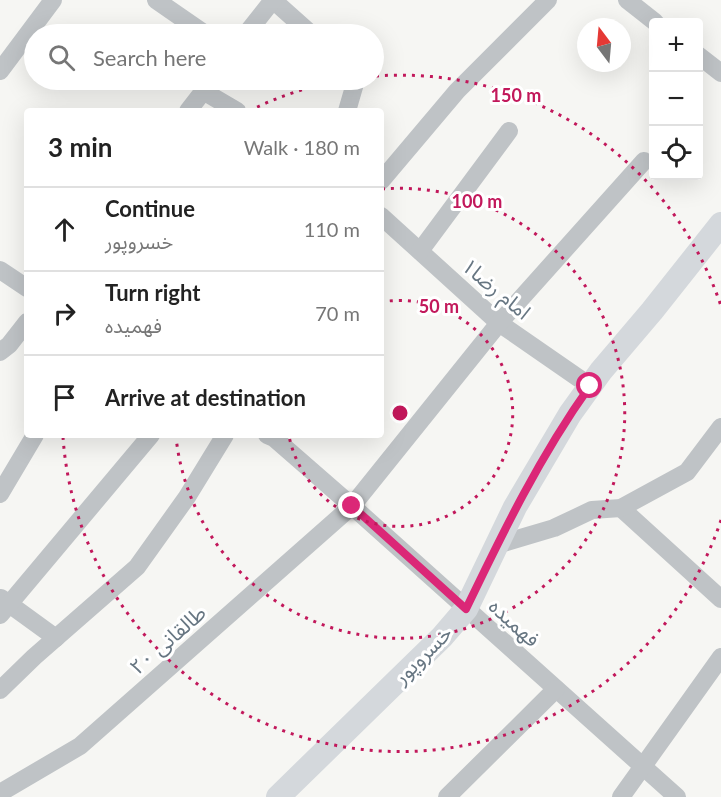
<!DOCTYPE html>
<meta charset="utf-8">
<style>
:root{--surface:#fff;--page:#f6f6f6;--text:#222;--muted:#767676;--line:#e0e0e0}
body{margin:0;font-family:Lato,"Noto Sans Arabic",sans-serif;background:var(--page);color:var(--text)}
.controls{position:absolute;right:18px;top:18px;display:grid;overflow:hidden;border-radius:6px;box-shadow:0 6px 24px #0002}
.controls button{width:54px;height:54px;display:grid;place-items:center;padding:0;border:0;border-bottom:2px solid var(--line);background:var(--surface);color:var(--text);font:30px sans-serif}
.compass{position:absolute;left:577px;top:18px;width:54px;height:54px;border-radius:50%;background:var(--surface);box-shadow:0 6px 24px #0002;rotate:344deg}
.stop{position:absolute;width:18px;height:18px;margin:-14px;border:4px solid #db2777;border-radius:50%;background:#fff}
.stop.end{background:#db2777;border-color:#fff;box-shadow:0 2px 6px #0008}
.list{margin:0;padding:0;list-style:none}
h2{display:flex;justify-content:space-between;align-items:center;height:78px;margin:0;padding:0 24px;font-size:26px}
h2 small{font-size:20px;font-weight:400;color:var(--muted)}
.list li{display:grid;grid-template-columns:39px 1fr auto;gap:18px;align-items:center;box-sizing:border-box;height:84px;padding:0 24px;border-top:2px solid var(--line)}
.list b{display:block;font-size:22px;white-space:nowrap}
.list p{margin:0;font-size:20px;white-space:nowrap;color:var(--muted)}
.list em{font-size:20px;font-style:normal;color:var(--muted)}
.icon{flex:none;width:33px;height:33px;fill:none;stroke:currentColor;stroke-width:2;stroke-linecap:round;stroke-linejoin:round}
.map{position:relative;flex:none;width:721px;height:797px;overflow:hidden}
.search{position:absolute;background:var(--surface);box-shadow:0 6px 24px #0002;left:24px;top:24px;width:360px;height:66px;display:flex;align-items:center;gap:15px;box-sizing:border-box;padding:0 21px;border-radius:33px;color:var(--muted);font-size:22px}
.panel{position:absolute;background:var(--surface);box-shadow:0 6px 24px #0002;left:24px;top:108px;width:360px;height:330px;border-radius:6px}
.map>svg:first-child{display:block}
</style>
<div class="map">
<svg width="721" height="797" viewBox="0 0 721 797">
<rect width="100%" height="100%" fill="#f6f6f3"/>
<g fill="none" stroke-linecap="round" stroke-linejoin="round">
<g stroke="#bfc3c6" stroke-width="18">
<path d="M 156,0 L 205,34"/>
<path d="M 273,0 L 311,34"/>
<path d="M 627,0 L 655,22"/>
<path d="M 246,34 L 273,0"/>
<path d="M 698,55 L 721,73"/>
<path d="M 0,71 L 53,0"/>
<path d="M 203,91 L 237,111"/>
<path d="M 188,111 L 212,80"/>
<path d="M 347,111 L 356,80"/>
<path d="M 381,181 L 457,91 L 548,0"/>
<path d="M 381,216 L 499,323 L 590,386"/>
<path d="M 420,251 L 509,131"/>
<path d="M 0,270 L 27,288"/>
<path d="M 0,352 L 9,345 L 27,322"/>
<path d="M 267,435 L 274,438 L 352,506 L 677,797"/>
<path d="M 0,494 L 35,435"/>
<path d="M 621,508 L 721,599"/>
<path d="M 497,545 L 554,528 L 592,510 L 621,508 L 687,472 L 721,427"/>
<path d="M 1,598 L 56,638"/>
<path d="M 0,615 L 151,435"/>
<path d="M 0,690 L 34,657 L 137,567 L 187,497 L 225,435"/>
<path d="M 0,793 L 80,746 L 352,506 L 499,323 L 644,161"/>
<path d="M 447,797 L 556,689"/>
<path d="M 621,797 L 721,657"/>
</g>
<path stroke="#d4d8dc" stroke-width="24" d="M 278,797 L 442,637 L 466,609 L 515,507 L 570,414 L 601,371 L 652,311 L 721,224"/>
</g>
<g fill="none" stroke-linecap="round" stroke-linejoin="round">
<path stroke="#db2777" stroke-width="8" d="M 352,506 L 466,609 C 503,532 540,456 590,386"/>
</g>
<g fill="none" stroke="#c2185b" stroke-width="3" stroke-dasharray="3 6">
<path d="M381 302A113 113 0 1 1 289 436"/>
<path d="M382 189A225 225 0 1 1 176 437"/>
<path d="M721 520A338 338 0 0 1 63 437M249 111A338 338 0 0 1 344 80M376 76A338 338 0 0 1 721 306"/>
</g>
<g text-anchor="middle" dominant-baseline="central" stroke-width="6" stroke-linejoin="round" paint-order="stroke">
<g font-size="21" fill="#677682" stroke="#fff">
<text transform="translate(497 288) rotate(40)">امام رضا۱</text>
<text transform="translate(515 622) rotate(42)">فهمیده</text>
<text transform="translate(167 639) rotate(-41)">طالقانی ۲۰</text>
<text transform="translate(422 654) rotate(-45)">خسروپور</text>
</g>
</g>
<circle cx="400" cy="413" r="9" fill="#c2185b" stroke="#fff" stroke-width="3"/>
<g font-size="18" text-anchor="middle" font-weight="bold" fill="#c2185b" stroke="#fff" stroke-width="6" stroke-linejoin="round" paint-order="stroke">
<text x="516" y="102">150 m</text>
<text x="477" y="208">100 m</text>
<text x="439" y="313">50 m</text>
</g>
</svg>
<div class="controls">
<button>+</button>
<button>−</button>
<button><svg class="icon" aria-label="locate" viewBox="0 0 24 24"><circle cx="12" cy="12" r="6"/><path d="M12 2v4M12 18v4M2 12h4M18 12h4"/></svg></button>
</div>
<svg class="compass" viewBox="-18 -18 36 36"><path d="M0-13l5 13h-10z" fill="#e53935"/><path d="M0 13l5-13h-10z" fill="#767676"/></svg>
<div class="stop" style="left:590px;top:386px"></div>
<div class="stop end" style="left:352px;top:506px"></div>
<div class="search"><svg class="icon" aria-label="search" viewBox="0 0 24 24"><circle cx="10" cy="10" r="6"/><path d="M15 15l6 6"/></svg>Search here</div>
<section class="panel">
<h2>3 min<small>Walk · 180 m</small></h2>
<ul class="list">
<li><svg class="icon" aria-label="ahead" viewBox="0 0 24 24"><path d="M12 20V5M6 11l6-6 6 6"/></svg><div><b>Continue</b><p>خسروپور</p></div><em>110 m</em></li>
<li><svg class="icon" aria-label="right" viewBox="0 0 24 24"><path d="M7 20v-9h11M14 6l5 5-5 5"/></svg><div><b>Turn right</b><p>فهمیده</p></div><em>70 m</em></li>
<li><svg class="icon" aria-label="arrive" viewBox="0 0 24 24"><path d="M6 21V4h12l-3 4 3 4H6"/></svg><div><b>Arrive at destination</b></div></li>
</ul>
</section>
</div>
